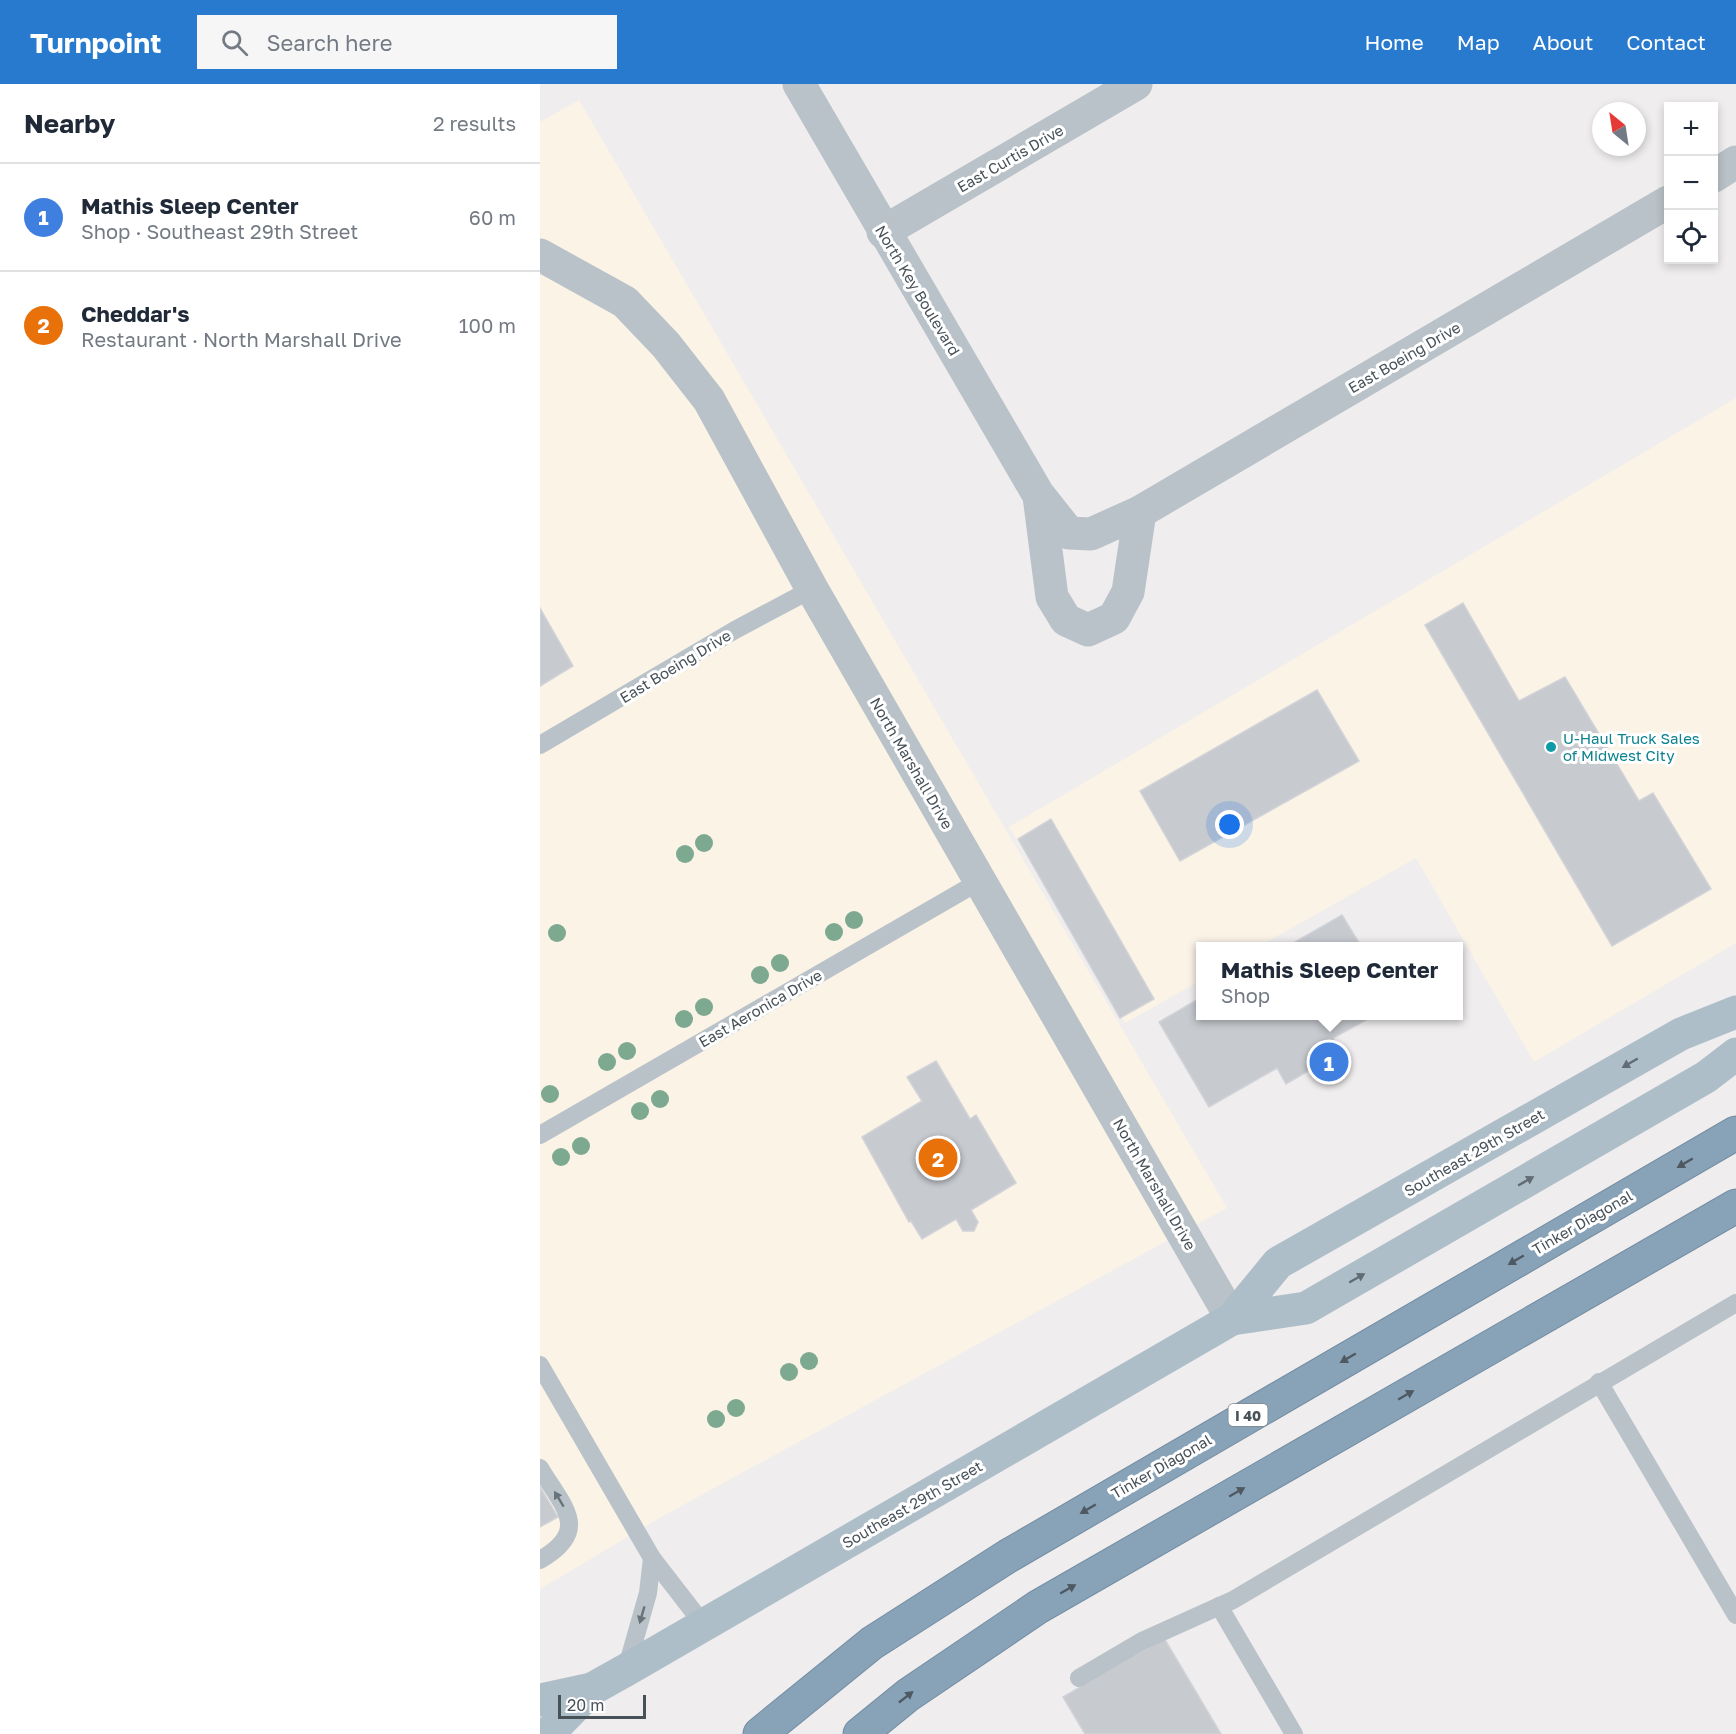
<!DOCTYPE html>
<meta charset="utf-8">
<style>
:root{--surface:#fff;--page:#f6f6f7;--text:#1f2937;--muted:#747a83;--line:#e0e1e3;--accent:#287ace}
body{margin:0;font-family:"Golos Text",sans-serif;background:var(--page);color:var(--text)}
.controls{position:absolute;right:18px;top:18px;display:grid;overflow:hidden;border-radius:0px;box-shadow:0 3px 9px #0003}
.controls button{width:54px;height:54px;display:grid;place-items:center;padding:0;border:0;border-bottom:2px solid var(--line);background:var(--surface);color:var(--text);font:30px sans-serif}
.compass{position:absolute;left:1052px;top:18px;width:54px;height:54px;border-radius:50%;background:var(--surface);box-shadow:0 3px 9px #0003;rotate:330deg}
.scale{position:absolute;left:18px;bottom:15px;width:88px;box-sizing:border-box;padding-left:6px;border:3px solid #475158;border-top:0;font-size:16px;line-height:21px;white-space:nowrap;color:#475158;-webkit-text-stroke:4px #fff;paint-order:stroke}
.you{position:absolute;left:690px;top:741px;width:21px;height:21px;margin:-15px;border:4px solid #fff;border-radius:50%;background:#1a73e8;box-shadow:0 0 0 9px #1a73e833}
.badge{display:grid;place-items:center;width:39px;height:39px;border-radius:50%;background:var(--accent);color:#fff;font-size:20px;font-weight:700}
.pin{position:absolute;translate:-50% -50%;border:3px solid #fff;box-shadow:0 2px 6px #0006}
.popup{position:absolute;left:656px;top:858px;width:267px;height:78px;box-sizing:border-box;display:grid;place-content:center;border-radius:0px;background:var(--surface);filter:drop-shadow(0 2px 4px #0005);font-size:20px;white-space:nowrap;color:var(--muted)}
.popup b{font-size:22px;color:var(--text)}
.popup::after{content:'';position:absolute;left:50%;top:100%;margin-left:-12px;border:12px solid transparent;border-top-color:var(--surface)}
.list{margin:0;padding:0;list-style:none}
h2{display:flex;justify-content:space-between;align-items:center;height:78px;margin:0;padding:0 24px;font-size:26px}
h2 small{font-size:20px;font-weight:400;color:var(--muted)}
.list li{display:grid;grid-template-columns:39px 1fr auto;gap:18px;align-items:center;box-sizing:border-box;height:108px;padding:0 24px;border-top:2px solid var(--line)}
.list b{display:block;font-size:22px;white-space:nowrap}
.list p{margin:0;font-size:20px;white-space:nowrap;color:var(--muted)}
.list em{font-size:20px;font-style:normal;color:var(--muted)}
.icon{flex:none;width:33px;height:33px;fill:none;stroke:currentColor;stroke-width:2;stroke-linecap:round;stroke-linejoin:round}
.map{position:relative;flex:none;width:1196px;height:1650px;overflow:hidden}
header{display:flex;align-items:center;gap:36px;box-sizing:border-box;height:84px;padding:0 30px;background:var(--accent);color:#fff}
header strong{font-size:28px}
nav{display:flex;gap:33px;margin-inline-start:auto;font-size:21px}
.search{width:420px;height:54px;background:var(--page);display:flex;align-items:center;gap:15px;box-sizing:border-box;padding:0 21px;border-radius:0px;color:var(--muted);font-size:22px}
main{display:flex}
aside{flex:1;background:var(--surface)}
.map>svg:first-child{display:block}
</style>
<header>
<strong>Turnpoint</strong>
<div class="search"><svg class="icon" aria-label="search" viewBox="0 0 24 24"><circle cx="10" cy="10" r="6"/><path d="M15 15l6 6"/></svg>Search here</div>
<nav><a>Home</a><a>Map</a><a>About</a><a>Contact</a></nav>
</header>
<main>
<aside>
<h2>Nearby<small>2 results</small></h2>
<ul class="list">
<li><span class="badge" style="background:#3f7fe0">1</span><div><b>Mathis Sleep Center</b><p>Shop · Southeast 29th Street</p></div><em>60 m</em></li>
<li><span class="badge" style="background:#e8710a">2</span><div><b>Cheddar's</b><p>Restaurant · North Marshall Drive</p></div><em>100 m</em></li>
</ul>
</aside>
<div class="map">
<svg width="1196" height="1650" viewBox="0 0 1196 1650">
<rect width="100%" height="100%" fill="#efeded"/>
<g fill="#faf3e6">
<path d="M 39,16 L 687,1124 L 123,1432 L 0,1505 L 0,38 Z"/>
<path d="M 1196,314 L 1196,859 L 994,978 L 876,774 L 720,862 L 660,862 L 660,897 L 585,939 L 469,743 Z"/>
</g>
<g fill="#c7cacf" stroke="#d1d3d8" stroke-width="1.5">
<path d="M 923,519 L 979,617 L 1025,593 L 1099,717 L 1113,709 L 1171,805 L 1072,862 L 885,541 Z"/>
<path d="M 0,524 L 33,582 L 0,602 Z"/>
<path d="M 777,606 L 819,677 L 640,777 L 600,707 Z"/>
<path d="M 511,735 L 614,915 L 580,934 L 478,755 Z"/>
<path d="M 802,831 L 821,862 L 748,862 Z"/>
<path d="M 660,914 L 660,932 L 833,932 L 793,954 L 801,968 L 746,1000 L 737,984 L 669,1023 L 619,938 Z"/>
<path d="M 396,977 L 430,1035 L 436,1031 L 476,1099 L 431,1126 L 438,1138 L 434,1147 L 423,1147 L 416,1135 L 382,1155 L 371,1137 L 369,1138 L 322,1053 L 382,1017 L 367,993 Z"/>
<path d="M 0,1403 L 18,1433 L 0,1443 Z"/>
<path d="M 624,1554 L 681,1650 L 545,1650 L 523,1613 Z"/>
</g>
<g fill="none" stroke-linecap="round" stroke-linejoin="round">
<g stroke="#738da3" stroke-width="35">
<g id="motorway">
<path d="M 220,1650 L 332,1559 L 468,1472 L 1196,1049"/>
<path d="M 320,1650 L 368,1611 L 498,1523 L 1196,1122"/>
</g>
</g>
<g stroke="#b9c2c8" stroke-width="18">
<path d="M 0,661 L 195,546 L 272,505"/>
<path d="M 0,1051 L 440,797"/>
<path d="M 0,1281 L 112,1474 L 163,1540"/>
<path d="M 1059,1298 L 1196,1531"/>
<path d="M 0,1384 C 23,1423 52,1446 0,1476"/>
<path d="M 679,1522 L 754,1650"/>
<path d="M 86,1586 L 108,1509 L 112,1474"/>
<path d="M 539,1594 L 602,1557 L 693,1516 L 1196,1219"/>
</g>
<g stroke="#b9c2c8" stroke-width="33">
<path d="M 259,0 L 498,410 L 529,449 L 551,450 L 600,428 L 1128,118"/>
<path d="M 1174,92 L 1196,78"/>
<path d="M 343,148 L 596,0"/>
<path d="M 0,171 L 85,218 L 126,261 L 169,316 L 272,505 L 692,1235"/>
<path d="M 499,412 L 512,513 L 526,536 L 548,546 L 574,534 L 588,508 L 600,428"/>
</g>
<g stroke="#aebec9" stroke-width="33">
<path d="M 692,1235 L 766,1224 L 1166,993 L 1196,970"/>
<path d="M 0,1616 L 52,1605 L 86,1586 L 692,1235 L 738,1179 L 1141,950 L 1196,928"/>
<path d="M 8,1650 L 52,1605"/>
</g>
<use href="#motorway" stroke="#88a2b8" stroke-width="33"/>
</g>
<g fill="#7ca990">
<circle cx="164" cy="759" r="9"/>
<circle cx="145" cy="770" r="9"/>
<circle cx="314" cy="836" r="9"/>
<circle cx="294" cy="848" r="9"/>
<circle cx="17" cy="849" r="9"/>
<circle cx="240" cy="879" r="9"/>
<circle cx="220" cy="891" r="9"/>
<circle cx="164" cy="923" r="9"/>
<circle cx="144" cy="935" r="9"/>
<circle cx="87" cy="967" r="9"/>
<circle cx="67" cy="978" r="9"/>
<circle cx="10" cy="1010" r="9"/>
<circle cx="120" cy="1015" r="9"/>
<circle cx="100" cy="1027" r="9"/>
<circle cx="41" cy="1062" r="9"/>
<circle cx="21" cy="1073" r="9"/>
<circle cx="269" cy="1277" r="9"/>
<circle cx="249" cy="1288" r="9"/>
<circle cx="196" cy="1324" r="9"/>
<circle cx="176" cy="1335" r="9"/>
</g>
<defs><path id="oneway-solid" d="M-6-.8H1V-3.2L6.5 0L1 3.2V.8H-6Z" transform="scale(1.5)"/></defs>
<g fill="#616c74">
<use href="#oneway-solid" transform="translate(1090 979) rotate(150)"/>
<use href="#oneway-solid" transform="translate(986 1097) rotate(-30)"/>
<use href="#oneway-solid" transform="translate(817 1194) rotate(-30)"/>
</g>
<g fill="#4e5962">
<use href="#oneway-solid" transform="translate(1145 1079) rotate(150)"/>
<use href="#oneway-solid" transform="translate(976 1176) rotate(150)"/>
<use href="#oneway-solid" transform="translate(808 1274) rotate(150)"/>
<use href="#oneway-solid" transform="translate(866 1311) rotate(-30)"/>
<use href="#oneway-solid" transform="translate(697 1408) rotate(-30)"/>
<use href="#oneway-solid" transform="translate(548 1425) rotate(150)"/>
<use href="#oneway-solid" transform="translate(528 1505) rotate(-30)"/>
<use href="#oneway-solid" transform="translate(366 1613) rotate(-38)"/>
</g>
<g fill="#69737a">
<use href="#oneway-solid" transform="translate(19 1415) rotate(-121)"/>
<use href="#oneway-solid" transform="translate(102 1531) rotate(106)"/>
</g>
<circle fill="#0f9aa8" stroke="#fff" stroke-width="2" cx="1011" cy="663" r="6"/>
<g text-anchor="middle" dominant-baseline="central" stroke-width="6" stroke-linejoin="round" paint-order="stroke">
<rect fill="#fff" stroke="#7e858a" stroke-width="1.5" x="688.5" y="1320" width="39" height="22" rx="4.5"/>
<g font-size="14" font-weight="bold" fill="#475158">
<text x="708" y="1331">I 40</text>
</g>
<g font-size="15" fill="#475158" stroke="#fff">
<text transform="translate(470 74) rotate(-30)">East Curtis Drive</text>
<text transform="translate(378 206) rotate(59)">North Key Boulevard</text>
<text transform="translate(864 273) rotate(-30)">East Boeing Drive</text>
<text transform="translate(135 582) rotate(-31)">East Boeing Drive</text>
<text transform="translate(372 679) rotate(60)">North Marshall Drive</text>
<text transform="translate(220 924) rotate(-30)">East Aeronica Drive</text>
<text transform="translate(934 1068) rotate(-30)">Southeast 29th Street</text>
<text transform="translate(615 1100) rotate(60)">North Marshall Drive</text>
<text transform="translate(1042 1138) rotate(-30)">Tinker Diagonal</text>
<text transform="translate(621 1382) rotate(-30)">Tinker Diagonal</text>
<text transform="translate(372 1420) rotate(-30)">Southeast 29th Street</text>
</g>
<g font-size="15" fill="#0d838f" stroke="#fff" text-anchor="start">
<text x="1023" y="654">U-Haul Truck Sales<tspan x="1023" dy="17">of Midwest City</tspan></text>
</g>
</g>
</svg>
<div class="controls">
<button>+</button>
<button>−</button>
<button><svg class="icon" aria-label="locate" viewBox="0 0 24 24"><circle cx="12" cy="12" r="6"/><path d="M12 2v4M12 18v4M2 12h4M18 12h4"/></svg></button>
</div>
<svg class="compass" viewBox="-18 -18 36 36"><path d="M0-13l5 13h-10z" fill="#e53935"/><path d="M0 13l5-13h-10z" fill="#747a83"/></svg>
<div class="scale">20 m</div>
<div class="you"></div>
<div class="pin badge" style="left:789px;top:978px;background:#3f7fe0">1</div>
<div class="popup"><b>Mathis Sleep Center</b>Shop</div>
<div class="pin badge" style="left:398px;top:1074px;background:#e8710a">2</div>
</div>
</main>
